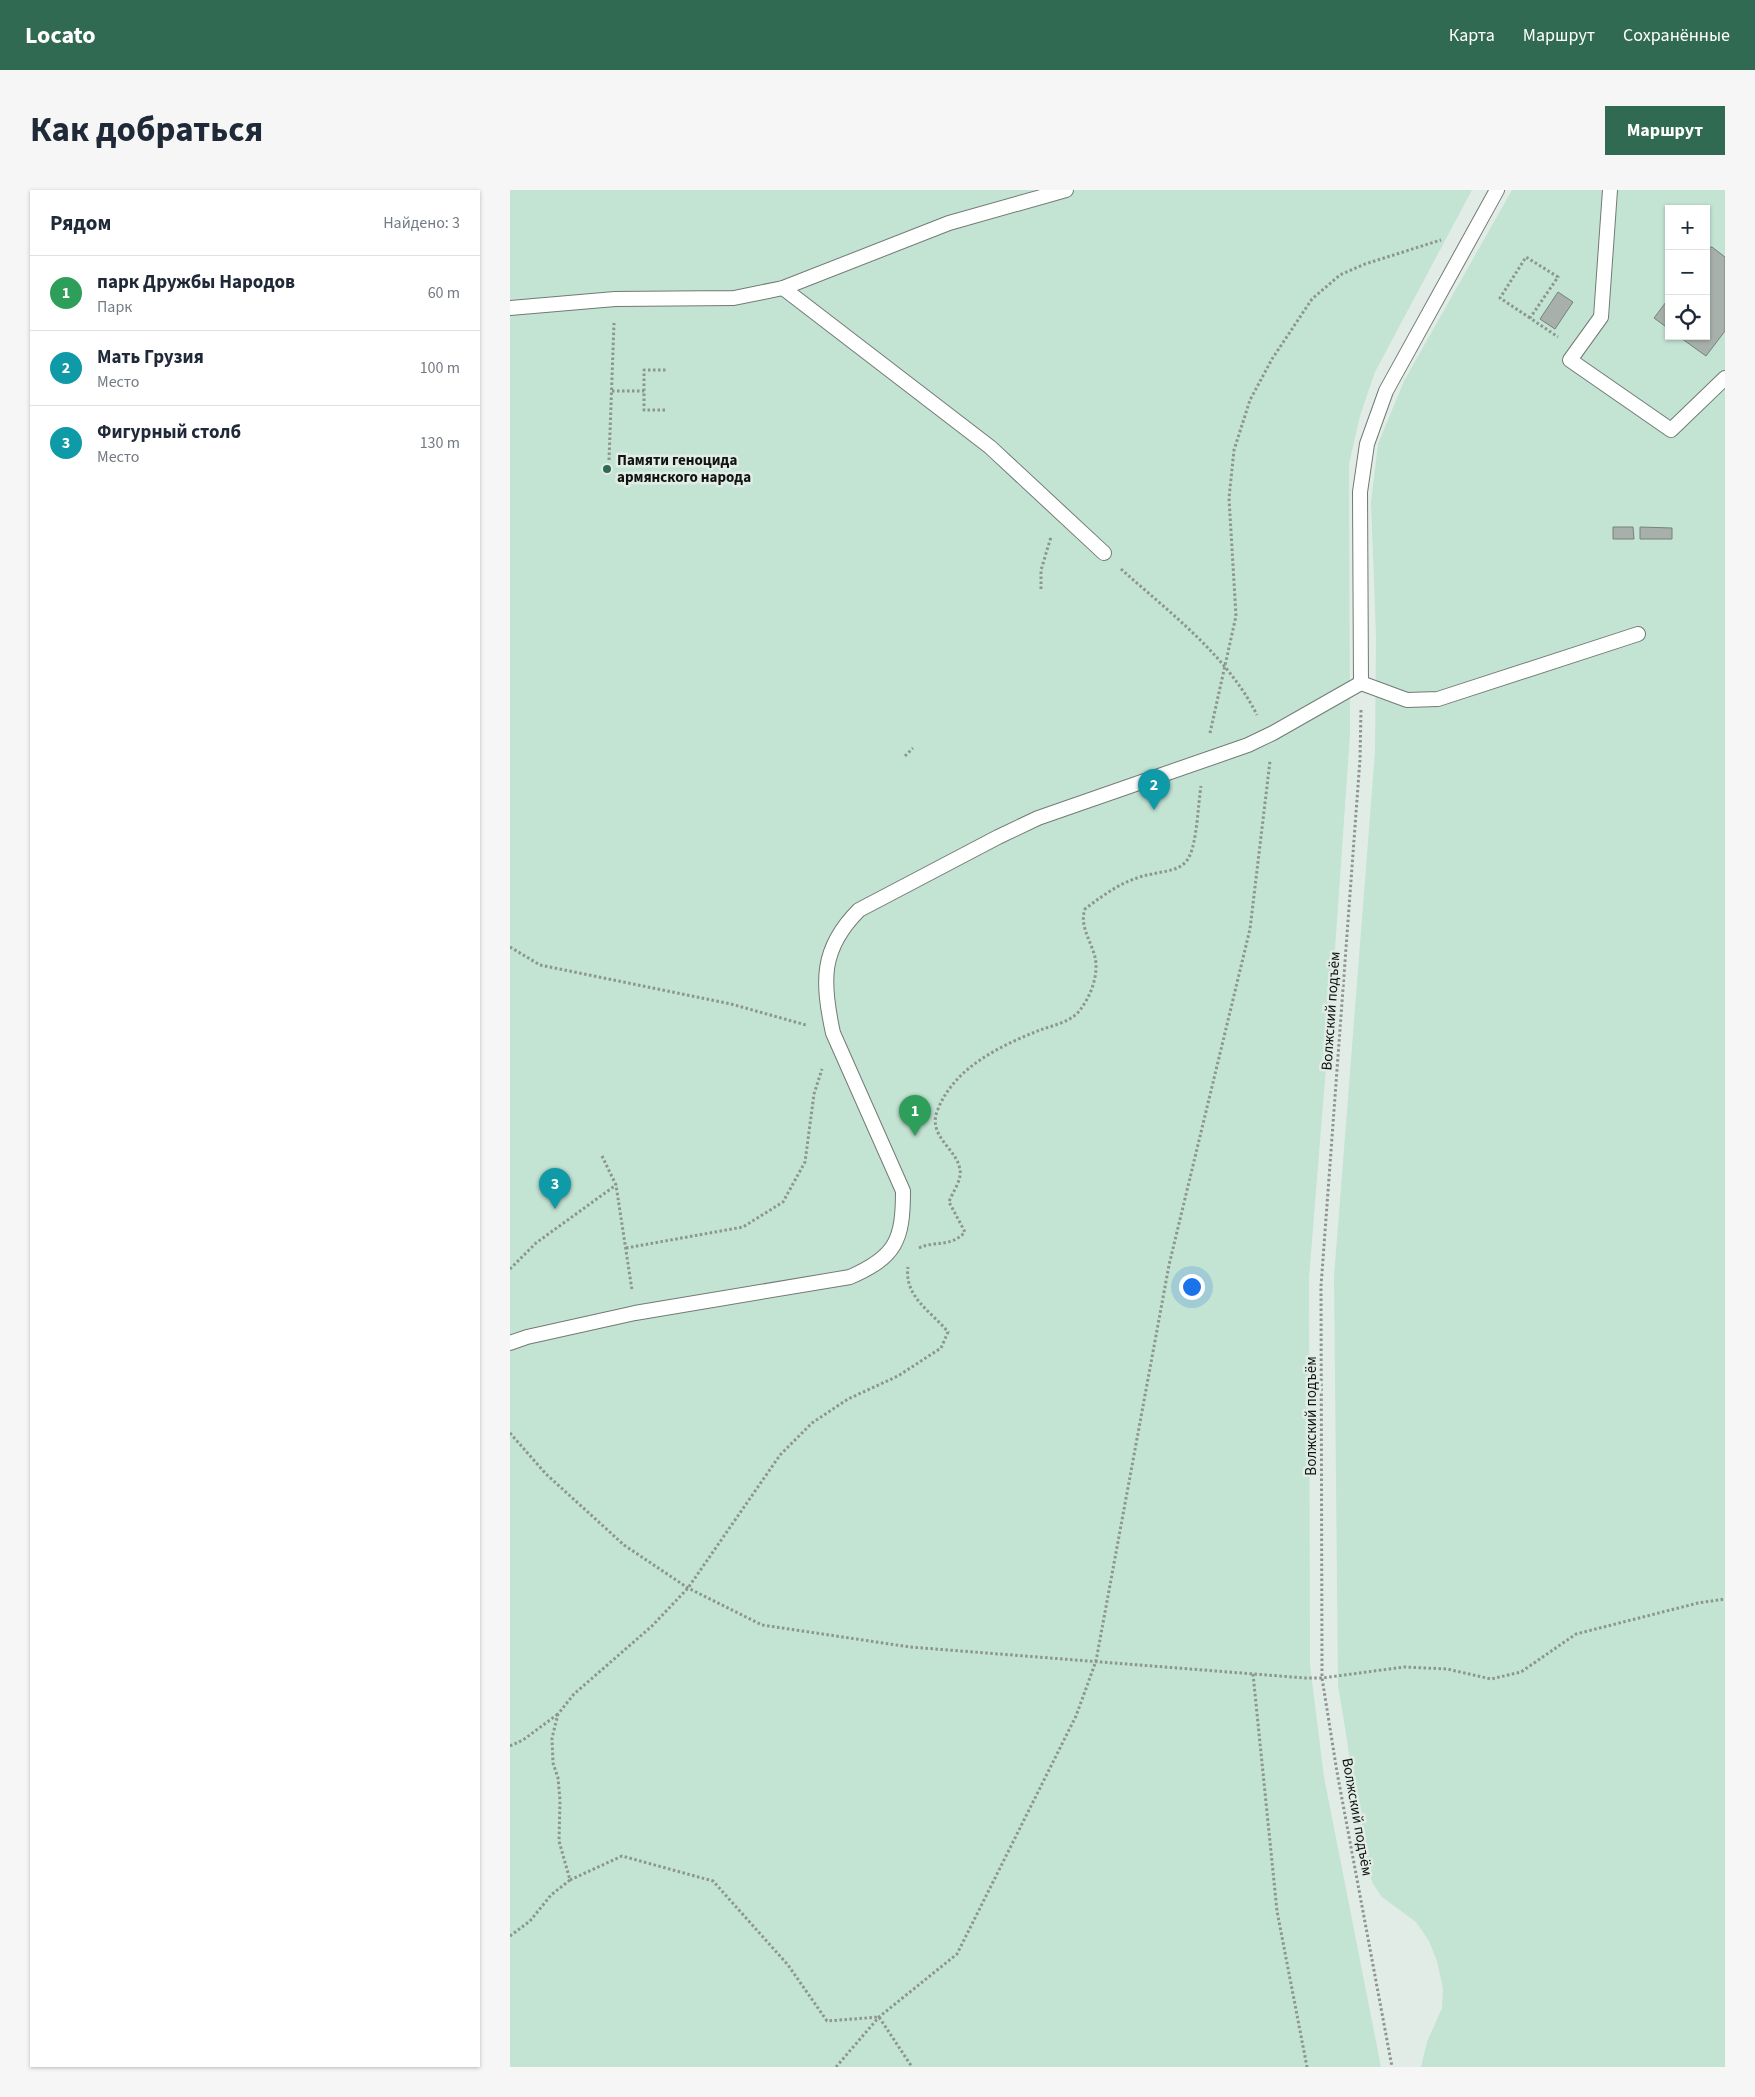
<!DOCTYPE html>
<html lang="ru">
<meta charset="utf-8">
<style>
:root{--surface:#fff;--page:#f6f6f7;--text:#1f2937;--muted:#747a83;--line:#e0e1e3;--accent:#316a52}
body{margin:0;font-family:"Source Sans 3",sans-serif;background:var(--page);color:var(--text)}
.controls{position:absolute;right:15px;top:15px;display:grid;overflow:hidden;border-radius:0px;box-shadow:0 1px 4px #0004}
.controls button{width:45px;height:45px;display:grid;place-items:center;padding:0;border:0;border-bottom:1px solid var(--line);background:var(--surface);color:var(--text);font:25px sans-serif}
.you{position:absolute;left:681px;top:1096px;width:18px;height:18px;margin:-12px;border:4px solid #fff;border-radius:50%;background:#1a73e8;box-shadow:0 0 0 8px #1a73e833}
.badge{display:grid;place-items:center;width:32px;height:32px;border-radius:50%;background:var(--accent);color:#fff;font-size:16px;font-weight:700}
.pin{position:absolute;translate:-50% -41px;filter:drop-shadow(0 1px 2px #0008)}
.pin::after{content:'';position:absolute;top:26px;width:18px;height:15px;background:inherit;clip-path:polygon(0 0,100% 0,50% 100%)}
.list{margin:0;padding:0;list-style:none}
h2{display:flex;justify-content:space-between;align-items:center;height:65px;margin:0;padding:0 20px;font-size:21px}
h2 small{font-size:16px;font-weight:400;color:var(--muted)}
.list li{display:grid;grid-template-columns:32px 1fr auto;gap:15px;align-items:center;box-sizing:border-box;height:75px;padding:0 20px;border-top:1px solid var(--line)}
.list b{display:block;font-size:19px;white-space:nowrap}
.list p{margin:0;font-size:16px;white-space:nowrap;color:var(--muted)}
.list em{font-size:16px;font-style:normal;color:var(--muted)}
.icon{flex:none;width:28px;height:28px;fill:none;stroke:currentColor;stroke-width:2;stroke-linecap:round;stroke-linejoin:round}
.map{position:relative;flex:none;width:1215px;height:1877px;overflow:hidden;border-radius:0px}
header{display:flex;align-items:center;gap:30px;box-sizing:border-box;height:70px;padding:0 25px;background:var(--accent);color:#fff}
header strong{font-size:24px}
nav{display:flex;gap:28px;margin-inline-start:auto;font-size:18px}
.intro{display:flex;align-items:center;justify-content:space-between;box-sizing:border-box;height:120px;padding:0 30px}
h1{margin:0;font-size:35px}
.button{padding:12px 22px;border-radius:0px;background:var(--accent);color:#fff;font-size:18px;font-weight:700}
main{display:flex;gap:30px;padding:0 30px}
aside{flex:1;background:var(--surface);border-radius:0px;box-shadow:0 1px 4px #0004}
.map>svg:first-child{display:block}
</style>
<header>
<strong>Locato</strong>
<nav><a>Карта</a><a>Маршрут</a><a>Сохранённые</a></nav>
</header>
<div class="intro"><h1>Как добраться</h1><a class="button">Маршрут</a></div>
<main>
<aside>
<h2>Рядом<small>Найдено: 3</small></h2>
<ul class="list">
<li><span class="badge" style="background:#2e9e5b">1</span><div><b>парк Дружбы Народов</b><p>Парк</p></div><em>60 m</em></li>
<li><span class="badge" style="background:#0f9aa8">2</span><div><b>Мать Грузия</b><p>Место</p></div><em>100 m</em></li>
<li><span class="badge" style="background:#0f9aa8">3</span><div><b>Фигурный столб</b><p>Место</p></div><em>130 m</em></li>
</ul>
</aside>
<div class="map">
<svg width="1215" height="1877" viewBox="0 0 1215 1877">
<rect width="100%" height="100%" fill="#e2ece7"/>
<g fill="#c3e3d3" fill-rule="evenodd">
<path d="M 0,0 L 962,0 L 865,182 L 850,226 L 839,274 L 840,544 L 822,803 L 799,1088 L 800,1475 L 814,1587 L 871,1877 L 0,1877 Z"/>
<path d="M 1002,0 L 1215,0 L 1215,1877 L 911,1877 L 917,1852 L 932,1818 L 933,1799 L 927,1771 L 919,1751 L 906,1732 L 872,1707 L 863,1694 L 852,1664 L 837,1550 L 828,1495 L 824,1087 L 865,562 L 866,446 L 861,312 L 868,254 L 894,191 ZM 1159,19 L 1196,19 L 1196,146 L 1159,146 Z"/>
</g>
<g fill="#a7b0ab" stroke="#78817d">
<path d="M 1202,57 L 1215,67 L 1215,141 L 1196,166 L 1168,146 L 1196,146 L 1196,58 Z"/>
<path d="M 1048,102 L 1063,112 L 1045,139 L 1030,129 Z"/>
<path d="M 1159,108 L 1159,139 L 1144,128 Z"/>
<path d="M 1103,337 L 1123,337 L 1124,349 L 1103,349 Z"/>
<path d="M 1130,337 L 1162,338 L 1162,349 L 1130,349 Z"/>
</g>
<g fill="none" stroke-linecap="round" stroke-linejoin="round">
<g stroke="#727a76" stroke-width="16">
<g id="service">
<path d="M 1100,0 L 1091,127 L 1060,170 L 1161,240 L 1215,188"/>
<path d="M 273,98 L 480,257 L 594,363"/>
<path d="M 0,118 L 105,109 L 224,108 L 273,98 L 439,33 L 556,0"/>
<path d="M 851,493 L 850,302 L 857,254 L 876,201 L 987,0"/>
<path d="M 851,493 L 897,510 L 928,509 L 1128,444"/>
<path d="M 0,1153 L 17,1147 L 125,1123 L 340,1087 C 386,1067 393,1050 393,1001 L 323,843 C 312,792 310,759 349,720 L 488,647 L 528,628 L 738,555 L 763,543 L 851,493"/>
</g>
</g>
<g stroke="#8d9591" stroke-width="3" stroke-dasharray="2.5 2.5" stroke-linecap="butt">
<path d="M 1020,128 L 990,108 L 1016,67 L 1048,87 L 1020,128 L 1048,147"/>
<path d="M 102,201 L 134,201"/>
<path d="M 155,220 L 134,220 L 134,180 L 156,180"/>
<path d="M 99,270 L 104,133"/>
<path d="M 611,379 C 660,423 717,465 747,525"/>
<path d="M 531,399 L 531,380 L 541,347"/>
<path d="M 851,520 L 850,569 L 811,1096 L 812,1488 L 827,1582 L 882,1877"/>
<path d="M 700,543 L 726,426 L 719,308 L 724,260 L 740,210 L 762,169 L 802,109 L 830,85 L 855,74 L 931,50"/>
<path d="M 395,566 L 403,558"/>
<path d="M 0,757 L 30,775 L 221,814 L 296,835"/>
<path d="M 92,966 L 106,995 L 122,1100"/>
<path d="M 116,1058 L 233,1037 L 273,1012 L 295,972 L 304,904 L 312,879"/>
<path d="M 409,1058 C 426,1050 440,1058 455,1042 L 439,1012 C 442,1003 452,990 450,980 C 447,958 416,946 428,919 C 445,877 490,856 530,840 C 544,835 561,832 570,820 C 581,806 589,784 585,767 C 581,751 569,735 575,719 C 596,703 615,689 642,684 C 655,681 672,681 679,667 C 687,652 688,615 691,596"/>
<path d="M 0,1079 L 26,1053 L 106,995"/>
<path d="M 0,1243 L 36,1284 L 114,1355 L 178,1398 L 252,1435 L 400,1457 L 795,1488 L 812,1488 L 894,1477 L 937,1479 L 981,1489 L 1011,1482 L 1066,1444 L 1188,1413 L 1215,1409"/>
<path d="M 743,1484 L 767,1721 L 797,1877"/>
<path d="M 0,1556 L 13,1550 L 48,1524"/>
<path d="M 60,1690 L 112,1666 L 203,1691 L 278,1775 L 317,1831 L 369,1827 L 402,1877"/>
<path d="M 0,1746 L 20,1731 L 41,1705 L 60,1690 L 49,1651 L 50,1610 L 48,1588 L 43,1573 L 42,1548 L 48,1524 L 64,1504 L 142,1436 L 178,1398 L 270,1265 L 302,1233 L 338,1209 L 388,1186 L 431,1158 L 438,1142 C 421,1121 394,1107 398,1077"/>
<path d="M 326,1877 L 369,1827 L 447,1764 L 566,1526 L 586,1471 L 659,1075 L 740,739 L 760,571"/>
</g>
<use href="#service" stroke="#fff" stroke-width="14"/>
</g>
<circle fill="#316a52" stroke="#e2ece7" stroke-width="2" cx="97" cy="279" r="5"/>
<g text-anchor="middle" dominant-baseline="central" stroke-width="5" stroke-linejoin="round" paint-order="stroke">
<g font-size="15" font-weight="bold" fill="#101412" stroke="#e2ece7" text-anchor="start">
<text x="107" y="270">Памяти геноцида<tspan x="107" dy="17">армянского народа</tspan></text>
</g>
<g font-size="15" fill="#101412" stroke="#e2ece7">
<text transform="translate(821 821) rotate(-86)">Волжский подъём</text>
<text transform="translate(801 1226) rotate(-90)">Волжский подъём</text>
<text transform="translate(847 1627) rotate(80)">Волжский подъём</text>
</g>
</g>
</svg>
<div class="controls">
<button>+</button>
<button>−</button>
<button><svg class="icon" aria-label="locate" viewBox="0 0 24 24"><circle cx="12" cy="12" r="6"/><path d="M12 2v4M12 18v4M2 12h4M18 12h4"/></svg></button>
</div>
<div class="you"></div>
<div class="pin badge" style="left:405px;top:946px;background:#2e9e5b">1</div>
<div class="pin badge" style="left:644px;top:620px;background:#0f9aa8">2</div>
<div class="pin badge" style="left:45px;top:1019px;background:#0f9aa8">3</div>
</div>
</main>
